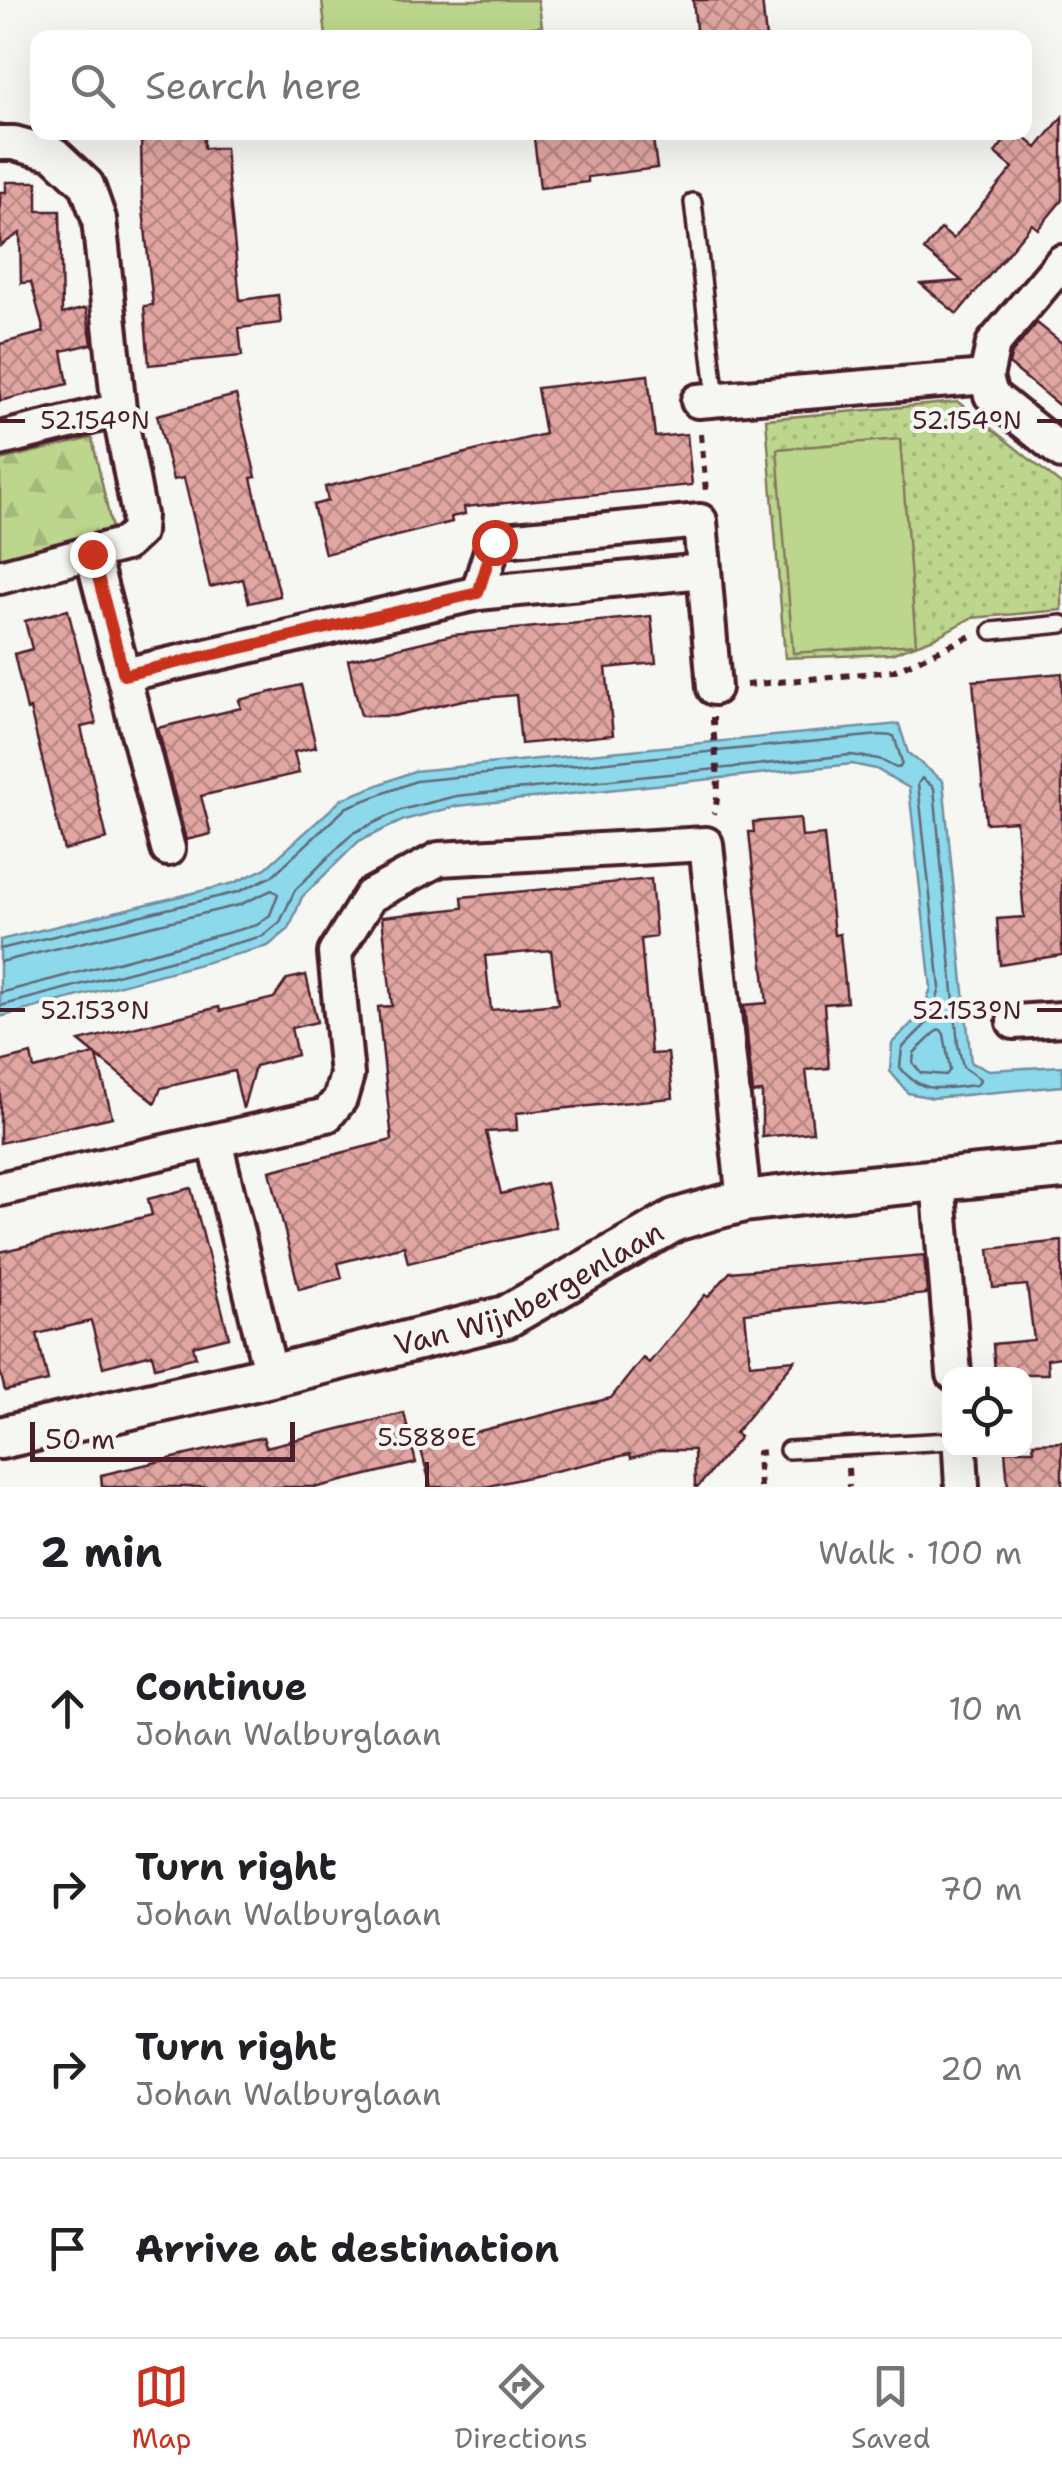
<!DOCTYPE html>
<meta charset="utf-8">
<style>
:root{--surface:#fff;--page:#f6f6f6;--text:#202124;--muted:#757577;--line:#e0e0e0;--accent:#c8321e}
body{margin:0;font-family:"Shantell Sans",sans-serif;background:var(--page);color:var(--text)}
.controls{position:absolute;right:30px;bottom:30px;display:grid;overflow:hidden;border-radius:20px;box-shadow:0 10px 40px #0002}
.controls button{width:90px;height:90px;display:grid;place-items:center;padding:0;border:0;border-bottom:2px solid var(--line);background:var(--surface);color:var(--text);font:50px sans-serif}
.scale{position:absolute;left:30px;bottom:25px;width:265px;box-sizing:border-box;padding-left:10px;border:5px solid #4a1f2b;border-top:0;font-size:28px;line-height:35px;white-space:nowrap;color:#4a1f2b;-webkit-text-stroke:8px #f6f6f2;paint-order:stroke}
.stop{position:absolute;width:30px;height:30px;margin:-22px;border:8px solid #c8321e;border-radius:50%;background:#fff}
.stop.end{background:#c8321e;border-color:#fff;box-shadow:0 2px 10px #0008}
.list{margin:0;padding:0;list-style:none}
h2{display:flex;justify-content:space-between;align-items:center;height:130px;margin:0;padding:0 40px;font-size:42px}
h2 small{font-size:32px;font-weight:400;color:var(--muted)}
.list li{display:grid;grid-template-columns:65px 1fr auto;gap:30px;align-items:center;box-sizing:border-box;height:180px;padding:0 40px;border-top:2px solid var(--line)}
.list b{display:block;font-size:38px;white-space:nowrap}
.list p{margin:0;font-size:32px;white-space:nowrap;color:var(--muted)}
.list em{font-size:32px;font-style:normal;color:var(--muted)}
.icon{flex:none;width:55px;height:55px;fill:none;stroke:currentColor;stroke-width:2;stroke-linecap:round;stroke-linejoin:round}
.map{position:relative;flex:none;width:1062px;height:1487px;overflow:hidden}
.search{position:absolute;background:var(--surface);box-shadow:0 10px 40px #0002;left:30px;right:30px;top:30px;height:110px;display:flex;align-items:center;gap:25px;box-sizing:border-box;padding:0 35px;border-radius:20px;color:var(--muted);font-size:38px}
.sheet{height:850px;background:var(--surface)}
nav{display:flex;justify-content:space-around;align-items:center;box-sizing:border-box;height:140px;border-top:2px solid var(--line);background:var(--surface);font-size:28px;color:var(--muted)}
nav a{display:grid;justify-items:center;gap:5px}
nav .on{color:var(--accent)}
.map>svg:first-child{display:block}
</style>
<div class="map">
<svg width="1062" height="1487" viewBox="0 0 1062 1487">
<defs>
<pattern id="grass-dots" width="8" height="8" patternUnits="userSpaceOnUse" patternTransform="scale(2.5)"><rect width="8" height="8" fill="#bcd68d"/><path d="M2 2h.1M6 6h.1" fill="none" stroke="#a3b77a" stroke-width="1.8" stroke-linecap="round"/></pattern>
<pattern id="forest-firs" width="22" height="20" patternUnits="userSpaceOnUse" patternTransform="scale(2.5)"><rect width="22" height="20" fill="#bcd68d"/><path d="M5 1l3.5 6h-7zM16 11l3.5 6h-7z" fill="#a3b77a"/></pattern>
<pattern id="building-cross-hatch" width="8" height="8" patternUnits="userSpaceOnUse" patternTransform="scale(2.5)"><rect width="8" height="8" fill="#e1a6a2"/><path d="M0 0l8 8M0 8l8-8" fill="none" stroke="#b88784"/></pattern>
</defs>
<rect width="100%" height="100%" fill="#f6f6f2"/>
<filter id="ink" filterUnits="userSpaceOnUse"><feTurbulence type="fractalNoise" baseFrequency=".01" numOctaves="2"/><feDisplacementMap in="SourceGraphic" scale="20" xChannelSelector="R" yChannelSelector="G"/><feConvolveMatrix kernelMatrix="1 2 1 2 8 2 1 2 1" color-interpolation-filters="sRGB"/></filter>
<g filter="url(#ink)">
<path fill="url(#grass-dots)" stroke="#837a5c" stroke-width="2.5" d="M 958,402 L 1062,485 L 1062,610 L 971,618 L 934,638 L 891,654 L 785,658 L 766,419 Z"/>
<path fill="url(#forest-firs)" stroke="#837a5c" stroke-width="2.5" d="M 92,438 L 113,534 L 0,562 L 0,460 Z"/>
<g fill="#bcd68d" stroke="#837a5c" stroke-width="2.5">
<path d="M 322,0 L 538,0 L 542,26 L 449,38 L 326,37 Z"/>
<path d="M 900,439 L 916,644 L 793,653 L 777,449 Z"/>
</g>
<path fill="#8cd9ec" stroke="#728f9f" stroke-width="2.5" d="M 899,724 L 908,753 L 943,781 L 971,1063 L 989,1070 L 1062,1066 L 1062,1086 L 933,1098 L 908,1093 L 890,1071 L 892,1043 L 922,1013 L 931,988 L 909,788 L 876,769 L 852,764 L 457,806 L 404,820 L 359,841 L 302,897 L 289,929 L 268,946 L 0,1017 L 0,940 L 234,883 L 266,868 L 342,799 L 414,771 Z"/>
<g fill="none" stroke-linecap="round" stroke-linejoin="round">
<g stroke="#646978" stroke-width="2.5">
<path d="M 922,778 L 934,788 L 958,1045 L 963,1067 L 980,1079 L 979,1083 L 976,1085 C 944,1088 921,1096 900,1067 L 902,1048 L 931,1019 L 940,988 L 918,784 Z"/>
<path d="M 0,949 L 238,892 L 272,876 L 347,807 L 416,781 L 879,735 L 894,736 L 902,762 L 900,767 L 896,768 L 879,759 L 851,755 L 456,796 L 401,810 L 353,833 L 295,890 L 280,922 L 263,936 L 0,1006"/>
<path d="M 0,962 L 239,905 L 272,890 L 278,894 L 270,915 L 257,925 L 0,993"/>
<path d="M 937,1031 L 941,1030 L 944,1034 L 950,1070 L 946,1075 L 921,1073 L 913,1063 L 914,1053 Z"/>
</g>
</g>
<g fill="url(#building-cross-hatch)" stroke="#4a1f2b" stroke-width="2.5" fill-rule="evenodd">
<path d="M 693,0 L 762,0 L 766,38 L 697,38 Z"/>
<path d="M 1062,117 L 1062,200 L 1038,229 L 1032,224 L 957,314 L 921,284 L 962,281 L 924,250 L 941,229 L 953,239 L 1013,168 L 995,153 L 1011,132 L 1018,132 L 1037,148 Z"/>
<path d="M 141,132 L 204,132 L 204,148 L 225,148 L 240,300 L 278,295 L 281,323 L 239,328 L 242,356 L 149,365 L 144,306 L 153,305 L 142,199 Z"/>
<path d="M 579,132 L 652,132 L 657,168 L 588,177 L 588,182 L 540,188 L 534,138 Z"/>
<path d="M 6,182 L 37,182 L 37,211 L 60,211 L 62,314 L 86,308 L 92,344 L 62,351 L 68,384 L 0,401 L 0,344 L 44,332 L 31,282 L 21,283 L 20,233 L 0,246 L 0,192 L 6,192 Z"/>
<path d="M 1037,323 L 1062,343 L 1062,408 L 1009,364 L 1012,353 Z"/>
<path d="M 648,375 L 655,437 L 687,434 L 692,485 L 464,507 L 465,514 L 451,517 L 452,522 L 325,554 L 313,505 L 328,501 L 325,487 L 545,434 L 537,388 Z"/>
<path d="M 236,395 L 256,477 L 251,478 L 280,596 L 249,603 L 243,579 L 210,587 L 184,478 L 173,480 L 157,415 Z"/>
<path d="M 68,610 L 96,724 L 81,727 L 107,839 L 64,850 L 30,709 L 27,710 L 14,654 L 32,649 L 25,621 Z"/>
<path d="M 651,616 L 656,663 L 606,668 L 613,735 L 521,744 L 516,695 L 463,700 L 394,716 L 361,716 L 348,660 L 452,635 Z"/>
<path d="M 1062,673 L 1062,955 L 1000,965 L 997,919 L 1024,917 L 1016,821 L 986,823 L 973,681 Z"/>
<path d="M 301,685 L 316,747 L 294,752 L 299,773 L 201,796 L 211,834 L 186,840 L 158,728 L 241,708 L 239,700 Z"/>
<path d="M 800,818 L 802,837 L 824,835 L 834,935 L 840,934 L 847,1002 L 824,1004 L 829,1068 L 806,1070 L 813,1132 L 762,1137 L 762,1092 L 753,1093 L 744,1005 L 767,1003 L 749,832 L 754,832 L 753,822 Z"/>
<path d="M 651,879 L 656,937 L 641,939 L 651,1054 L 668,1053 L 673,1098 L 516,1113 L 517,1130 L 486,1132 L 501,1194 L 546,1183 L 556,1227 L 408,1263 L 404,1246 L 338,1263 L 342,1278 L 299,1289 L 270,1171 L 392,1140 L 378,1007 L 392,1006 L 382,917 L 463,908 L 462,897 ZM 551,950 L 558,1004 L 491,1010 L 485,956 Z"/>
<path d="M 306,975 L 317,1022 L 291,1028 L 297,1055 L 255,1066 L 243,1109 L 234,1071 L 161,1088 L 155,1103 L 97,1056 L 112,1117 L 0,1143 L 0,1062 L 31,1054 L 34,1069 L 95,1054 L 79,1041 L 219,1007 L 220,1011 L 274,998 L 287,979 Z"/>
<path d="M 191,1188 L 229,1337 L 193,1346 L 196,1357 L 155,1367 L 152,1354 L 103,1367 L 91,1321 L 37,1334 L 48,1381 L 5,1391 L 0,1371 L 0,1252 L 152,1215 L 148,1199 Z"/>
<path d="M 1062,1241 L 1062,1357 L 1047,1359 L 1048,1374 L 995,1374 L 993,1344 L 1034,1340 L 1027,1285 L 993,1288 L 989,1249 Z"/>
<path d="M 924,1255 L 927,1294 L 745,1313 L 750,1364 L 795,1360 L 735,1433 L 740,1437 L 698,1487 L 695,1487 L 694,1450 L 660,1450 L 631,1458 L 630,1454 L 485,1487 L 431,1487 L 420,1446 L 611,1398 L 643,1358 L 649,1363 L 705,1295 L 708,1297 L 730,1272 Z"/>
<path d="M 404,1413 L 416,1463 L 318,1487 L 102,1487 L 101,1475 L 263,1437 L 266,1447 Z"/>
<path d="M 1062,1442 L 1062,1487 L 1008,1487 L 1005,1450 L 1034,1450 L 1033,1443 Z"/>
</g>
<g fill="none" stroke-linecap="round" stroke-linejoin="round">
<g stroke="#4a1f2b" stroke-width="22">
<g id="service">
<path d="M 693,202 L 716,399"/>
<path d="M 992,631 L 1062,624"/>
<path d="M 788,1450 L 950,1441"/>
</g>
</g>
<g stroke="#4a1f2b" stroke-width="40">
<g id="minor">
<path d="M 0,143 L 14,143 L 54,154 L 87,185 L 99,219 L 119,410 L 139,515 L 138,532 L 125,544 L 0,577"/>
<path d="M 1062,262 L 993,344 L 986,377 L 991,395 L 1062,452"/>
<path d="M 698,401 L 986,377"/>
<path d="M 0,439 L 119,410"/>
<path d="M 92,554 L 168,849"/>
<path d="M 478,593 L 494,541 L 700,521 L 714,688"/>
<path d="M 124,675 L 478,593 L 703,571"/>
<path d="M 1014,1022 L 1062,1019"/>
<path d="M 215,1141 L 271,1376"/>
<path d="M 938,1180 L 954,1374"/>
<path d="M 0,1189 L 327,1115 L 340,1099 L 347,1075 L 335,953 L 370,896 L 439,859 L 706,844 L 744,1201"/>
<path d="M 960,1450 L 962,1487"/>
</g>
</g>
<g stroke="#4a1f2b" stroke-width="48">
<g id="tertiary">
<path id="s1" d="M 0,1438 L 271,1376 L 506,1317 L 675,1220 L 712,1209 L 744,1201 L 836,1190 L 1062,1168"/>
</g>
</g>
<g stroke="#4a1f2b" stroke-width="6" stroke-dasharray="8 8" stroke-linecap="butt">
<path d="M 701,434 L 706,492"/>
<path d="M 746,685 L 893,671 L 971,636"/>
<path d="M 713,717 C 713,750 723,782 714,814"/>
<path d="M 848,1468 L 849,1487"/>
<path d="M 760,1487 L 758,1453 L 767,1452"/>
</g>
<use href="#service" stroke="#f6f6f2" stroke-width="15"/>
<use href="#minor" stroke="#f6f6f2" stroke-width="32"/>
<use href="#tertiary" stroke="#f6f6f2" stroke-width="40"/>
</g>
</g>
<g fill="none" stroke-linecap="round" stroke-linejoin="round" filter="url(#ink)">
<path stroke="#c8321e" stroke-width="12" d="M 92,554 L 124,675 L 478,593 L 494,542"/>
</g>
<path fill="none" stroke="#4a1f2b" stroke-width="4" d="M 0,421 L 25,421M 1037,421 L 1062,421M 0,1010 L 25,1010M 1037,1010 L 1062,1010M 427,1462 L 427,1487"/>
<g text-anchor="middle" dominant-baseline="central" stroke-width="8" stroke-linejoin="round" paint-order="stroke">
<g font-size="30" fill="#4a1f2b" stroke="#f6f6f2">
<text stroke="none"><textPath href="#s1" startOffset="552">Van Wijnbergenlaan</textPath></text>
</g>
</g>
<g font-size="25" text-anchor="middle" fill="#4a1f2b" stroke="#f6f6f2" stroke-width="8" stroke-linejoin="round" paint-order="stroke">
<text x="95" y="429">52.154°N</text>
<text x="967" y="429">52.154°N</text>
<text x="95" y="1019">52.153°N</text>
<text x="967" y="1019">52.153°N</text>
<text x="427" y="1446">5.588°E</text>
</g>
</svg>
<div class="controls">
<button><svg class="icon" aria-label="locate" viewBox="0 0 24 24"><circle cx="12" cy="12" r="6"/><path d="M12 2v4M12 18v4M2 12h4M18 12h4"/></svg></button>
</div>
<div class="scale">50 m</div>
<div class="stop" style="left:494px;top:542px"></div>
<div class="stop end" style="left:92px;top:554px"></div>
<div class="search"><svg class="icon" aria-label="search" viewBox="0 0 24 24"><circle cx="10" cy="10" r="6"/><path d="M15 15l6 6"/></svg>Search here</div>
</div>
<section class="sheet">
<h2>2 min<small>Walk · 100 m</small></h2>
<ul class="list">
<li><svg class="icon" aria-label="ahead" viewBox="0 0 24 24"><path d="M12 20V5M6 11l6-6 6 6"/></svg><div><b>Continue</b><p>Johan Walburglaan</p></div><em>10 m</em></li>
<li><svg class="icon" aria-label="right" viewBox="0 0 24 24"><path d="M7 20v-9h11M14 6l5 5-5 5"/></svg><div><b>Turn right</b><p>Johan Walburglaan</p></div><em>70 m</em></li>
<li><svg class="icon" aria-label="right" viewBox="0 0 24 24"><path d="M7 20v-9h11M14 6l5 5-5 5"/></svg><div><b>Turn right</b><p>Johan Walburglaan</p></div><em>20 m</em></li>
<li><svg class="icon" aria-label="arrive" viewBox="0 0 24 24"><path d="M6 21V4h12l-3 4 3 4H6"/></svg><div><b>Arrive at destination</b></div></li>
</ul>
</section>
<nav>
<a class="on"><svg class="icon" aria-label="map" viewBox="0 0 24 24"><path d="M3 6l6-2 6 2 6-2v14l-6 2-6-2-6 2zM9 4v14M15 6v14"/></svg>Map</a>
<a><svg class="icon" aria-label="directions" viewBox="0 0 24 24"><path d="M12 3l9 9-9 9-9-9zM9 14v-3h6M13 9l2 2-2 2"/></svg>Directions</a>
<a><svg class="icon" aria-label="saved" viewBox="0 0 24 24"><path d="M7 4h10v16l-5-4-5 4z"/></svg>Saved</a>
</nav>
